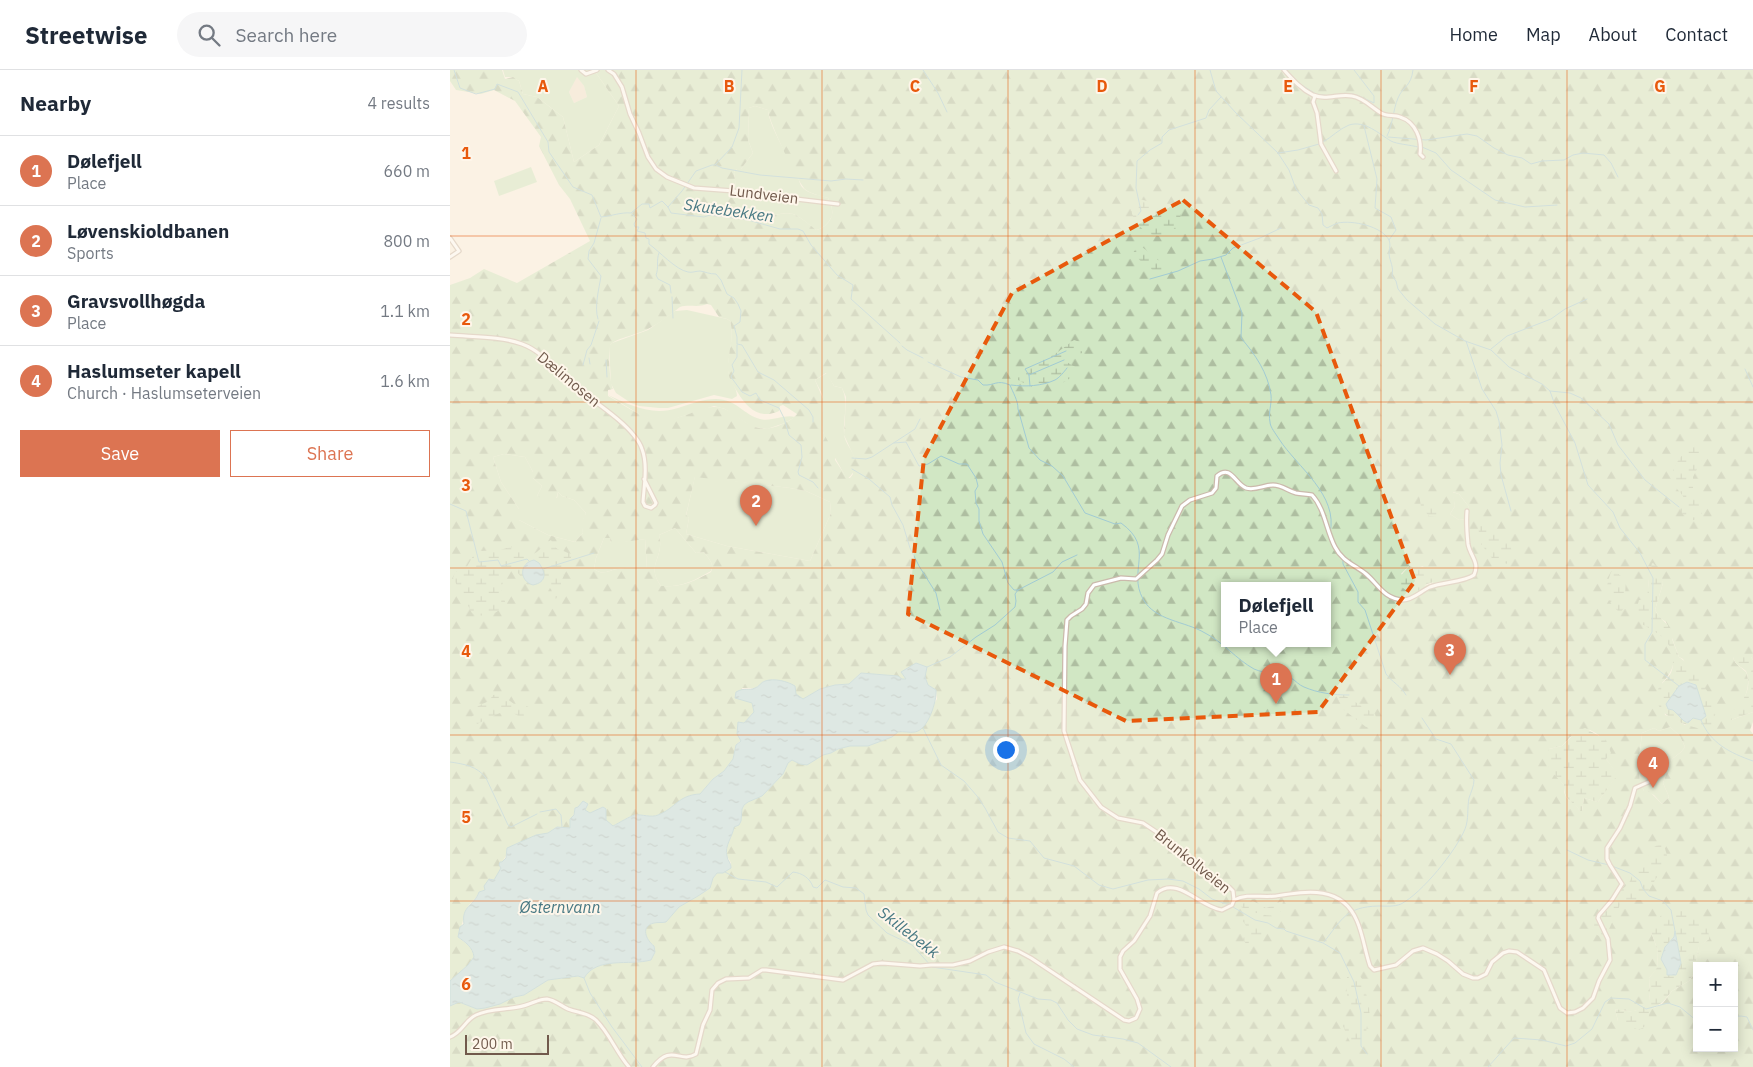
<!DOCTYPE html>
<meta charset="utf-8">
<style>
:root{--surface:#fff;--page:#f6f6f7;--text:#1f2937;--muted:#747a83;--line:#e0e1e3;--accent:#dc7452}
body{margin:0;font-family:"IBM Plex Sans",sans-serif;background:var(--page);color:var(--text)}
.controls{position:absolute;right:15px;bottom:15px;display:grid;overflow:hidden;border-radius:0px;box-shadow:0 2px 12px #0003}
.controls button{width:45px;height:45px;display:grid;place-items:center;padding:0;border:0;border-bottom:1px solid var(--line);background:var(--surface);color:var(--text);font:25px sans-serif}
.scale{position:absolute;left:15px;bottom:12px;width:84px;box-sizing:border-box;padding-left:5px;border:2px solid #715a4c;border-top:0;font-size:14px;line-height:18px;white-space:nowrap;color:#715a4c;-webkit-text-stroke:4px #fef6ea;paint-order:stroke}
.you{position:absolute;left:555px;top:679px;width:18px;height:18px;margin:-12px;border:4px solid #fff;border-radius:50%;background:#1a73e8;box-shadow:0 0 0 8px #1a73e833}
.badge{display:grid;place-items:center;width:32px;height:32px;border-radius:50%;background:var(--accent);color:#fff;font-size:16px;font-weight:700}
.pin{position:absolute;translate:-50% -41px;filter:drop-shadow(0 1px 2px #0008)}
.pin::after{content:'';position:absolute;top:26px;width:18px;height:15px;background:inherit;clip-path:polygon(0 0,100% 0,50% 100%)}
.popup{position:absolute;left:771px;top:512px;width:110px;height:65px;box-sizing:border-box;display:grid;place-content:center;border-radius:0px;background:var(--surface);filter:drop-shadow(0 1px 4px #0005);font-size:16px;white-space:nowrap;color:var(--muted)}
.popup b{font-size:19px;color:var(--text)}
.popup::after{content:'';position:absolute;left:50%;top:100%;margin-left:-10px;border:10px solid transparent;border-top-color:var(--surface)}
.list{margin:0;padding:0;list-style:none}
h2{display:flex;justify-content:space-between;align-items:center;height:65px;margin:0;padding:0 20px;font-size:21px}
h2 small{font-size:16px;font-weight:400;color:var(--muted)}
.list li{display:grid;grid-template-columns:32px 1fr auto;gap:15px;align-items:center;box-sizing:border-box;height:70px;padding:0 20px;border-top:1px solid var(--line)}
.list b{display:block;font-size:19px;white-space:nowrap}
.list p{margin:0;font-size:16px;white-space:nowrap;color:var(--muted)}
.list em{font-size:16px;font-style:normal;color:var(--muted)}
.actions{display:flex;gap:10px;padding:15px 20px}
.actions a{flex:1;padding:11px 0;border:1px solid var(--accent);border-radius:0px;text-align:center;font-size:18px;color:var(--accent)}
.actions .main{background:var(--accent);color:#fff}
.icon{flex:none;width:28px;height:28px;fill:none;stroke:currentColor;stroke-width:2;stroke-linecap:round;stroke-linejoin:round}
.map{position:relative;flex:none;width:1303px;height:997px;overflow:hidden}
header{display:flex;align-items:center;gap:30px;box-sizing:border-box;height:70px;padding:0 25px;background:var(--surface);border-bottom:1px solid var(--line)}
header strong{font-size:24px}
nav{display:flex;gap:28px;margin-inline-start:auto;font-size:18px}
.search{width:350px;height:45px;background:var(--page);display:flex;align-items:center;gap:12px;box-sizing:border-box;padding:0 18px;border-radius:28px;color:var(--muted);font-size:19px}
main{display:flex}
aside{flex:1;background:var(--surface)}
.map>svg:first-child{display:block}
</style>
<header>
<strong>Streetwise</strong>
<div class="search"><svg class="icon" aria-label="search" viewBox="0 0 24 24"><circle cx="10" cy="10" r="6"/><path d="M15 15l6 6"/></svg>Search here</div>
<nav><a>Home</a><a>Map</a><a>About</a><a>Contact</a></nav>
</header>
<main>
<aside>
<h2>Nearby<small>4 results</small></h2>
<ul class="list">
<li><span class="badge">1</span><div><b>Dølefjell</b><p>Place</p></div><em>660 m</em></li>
<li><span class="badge">2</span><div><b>Løvenskioldbanen</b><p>Sports</p></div><em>800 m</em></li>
<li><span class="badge">3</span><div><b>Gravsvollhøgda</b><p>Place</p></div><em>1.1 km</em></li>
<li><span class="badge">4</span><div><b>Haslumseter kapell</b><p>Church · Haslumseterveien</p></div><em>1.6 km</em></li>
</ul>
<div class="actions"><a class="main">Save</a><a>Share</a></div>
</aside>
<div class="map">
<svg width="1303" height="997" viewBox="0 0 1303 997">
<defs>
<pattern id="forest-firs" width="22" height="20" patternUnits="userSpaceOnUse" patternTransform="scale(1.25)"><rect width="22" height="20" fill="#d1e7c4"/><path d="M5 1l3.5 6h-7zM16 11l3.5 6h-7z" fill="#aebea1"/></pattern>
<pattern id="wetland-marsh" width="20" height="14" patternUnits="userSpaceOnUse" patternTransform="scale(1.25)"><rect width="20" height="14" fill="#d1e7c4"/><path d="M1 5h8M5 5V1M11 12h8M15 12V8" fill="none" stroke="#aebea1"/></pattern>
<pattern id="water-ripples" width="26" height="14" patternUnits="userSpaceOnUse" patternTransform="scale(1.25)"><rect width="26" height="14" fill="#badce3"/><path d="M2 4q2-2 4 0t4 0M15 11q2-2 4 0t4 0" fill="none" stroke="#9cb5ba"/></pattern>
</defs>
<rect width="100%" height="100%" fill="#fbf2e4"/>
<path fill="#f2e4d3" d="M 127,6 L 134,16 L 137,27 L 124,33 L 119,22 Z"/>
<g fill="#d1e7c4" fill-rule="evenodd">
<path d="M 53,0 L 144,0 L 169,36 L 149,75 L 124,92 L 113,47 L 87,27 L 73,24 L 69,11 L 62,7 L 55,7 ZM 127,7 L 134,16 L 137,27 L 124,33 L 119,22 Z"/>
<path d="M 305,36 L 318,40 C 319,56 339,88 347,104 C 349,108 349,114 353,118 C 359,124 370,125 378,128 C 379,131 382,136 382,140 C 384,148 375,159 366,160 C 359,155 351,147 343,144 C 324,139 314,158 299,140 L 299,128 L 286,118 L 284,102 L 287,99 L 291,99 L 303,83 L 298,70 L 299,38 Z"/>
<path d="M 81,97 L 87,112 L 49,126 L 44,111 Z"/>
<path d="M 237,240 L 277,249 L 280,251 C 285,267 278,283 278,300 C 279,310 287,317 287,326 L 282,329 L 264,325 L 218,338 L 209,338 L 189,336 L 181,333 L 166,323 L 161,314 L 159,276 L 162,273 L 198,260 L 225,241 Z"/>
<path d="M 377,303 L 384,316 L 392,318 C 399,333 393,348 394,364 C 395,374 403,380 405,389 C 406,396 403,406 397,409 C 390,396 373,369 372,356 C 370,345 375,334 372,324 C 370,319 367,315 365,310 Z"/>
<path d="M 158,325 C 182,336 202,346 228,338 C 240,334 253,329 266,329 C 286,329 294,345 310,349 C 322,352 334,344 345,347 L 335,353 L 317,359 L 302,357 L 275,339 L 264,336 L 218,351 L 208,351 L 192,346 Z"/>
<path d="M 54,384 L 75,387 L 83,402 L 83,408 L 92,416 L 87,426 L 107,428 L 108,422 L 112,426 L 124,430 L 136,443 L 132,453 L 133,463 L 125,472 L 98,465 L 69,450 L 69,439 L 51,412 L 43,387 Z"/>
<path d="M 245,406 L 340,418 L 356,421 L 380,432 L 381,443 L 360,491 L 277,476 L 236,464 L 239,448 L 236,446 Z"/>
<path d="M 1002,422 L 1009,424 L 1019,437 L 1016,449 L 1009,450 L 1000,444 L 1005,436 Z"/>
<path d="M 225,458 L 246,483 L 254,482 C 258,488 265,494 261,501 C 242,512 232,517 211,516 C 195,494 215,489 209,465 Z"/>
<path d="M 154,468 L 160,468 L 161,473 L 195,469 L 197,498 C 187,498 177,497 167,499 C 159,500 153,506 144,499 L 146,488 Z"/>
<path d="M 1220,657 L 1230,666 L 1235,677 L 1231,682 L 1222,689 L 1213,713 L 1219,727 L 1212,734 L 1204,725 L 1194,721 C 1184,699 1190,686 1192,663 L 1204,658 L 1209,661 Z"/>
</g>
<path fill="url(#forest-firs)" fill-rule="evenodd" d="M 0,0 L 52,0 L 55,9 L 63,7 L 69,11 L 73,24 L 87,27 L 113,47 L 124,92 L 149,75 L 169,36 L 144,0 L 1303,0 L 1303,590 L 1301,587 L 1283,587 C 1285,595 1290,596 1296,602 C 1303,618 1291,637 1281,650 L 1303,642 L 1303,652 L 1300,660 L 1303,664 L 1303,997 L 0,997 L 0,936 L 9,932 L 27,939 L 35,938 L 64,927 L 74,925 L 98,910 L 128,906 L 134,908 C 147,886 179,896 201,890 L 205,882 L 204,876 C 196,870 190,856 204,853 C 208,852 212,853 216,852 L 229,837 L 248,826 L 260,818 L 263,808 L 267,803 L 281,798 L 281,793 L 277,786 L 277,776 L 284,757 L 291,751 L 292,739 L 294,735 L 298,732 L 312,726 L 333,704 L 338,693 L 342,690 L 350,694 L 357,694 L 373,685 L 381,683 L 388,679 L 400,676 L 418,676 L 442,667 L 448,662 L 466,662 L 487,629 L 486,620 L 478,615 L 475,607 L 455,606 L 456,609 L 452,609 L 448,606 L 411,603 L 399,614 L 385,615 L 370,619 L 353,629 L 324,610 L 314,611 L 306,618 L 292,618 L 295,630 L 302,633 L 304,642 L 294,653 L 291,670 L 286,675 L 283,689 L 274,701 L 263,709 L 250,724 C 229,725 225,739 208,745 C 201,748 192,744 184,745 C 180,746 169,753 163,756 L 156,751 L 156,739 L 153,737 L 140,743 L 128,737 L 125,738 L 121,758 L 107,757 L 98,763 L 58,782 L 53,791 L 48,806 L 35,820 L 29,822 C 27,828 23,830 19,835 C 15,840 11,859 8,867 C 15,873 23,877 24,887 L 18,895 L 0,911 L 0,215 L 20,208 L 34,199 L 67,213 L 140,171 L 120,129 L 109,115 L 89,76 L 91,67 L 65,31 L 44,20 L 31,24 L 6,20 L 0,11 ZM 305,36 L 318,40 C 318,50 349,115 356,120 C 362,124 371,126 378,128 C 379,131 382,136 382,140 C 384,148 375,159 366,160 C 360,155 351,147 343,144 C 324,139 314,158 299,140 L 299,128 L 286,118 L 284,102 L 287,99 L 291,99 L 303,83 L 298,70 L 299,38 ZM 257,234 L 261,235 L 269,247 L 277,249 L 280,251 C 285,268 277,284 278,301 C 279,310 284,316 288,323 C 297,338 310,350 329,341 L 330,336 L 333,335 L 347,344 C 342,350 335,353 328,356 C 296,367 290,338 265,337 C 256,336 244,342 236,345 C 201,357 188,343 158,326 L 158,320 L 163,319 C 160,313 157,278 161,274 C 168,268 189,264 198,259 C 210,253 220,245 230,237 C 239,234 248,238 257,234 ZM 376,303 L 384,316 L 392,318 L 396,327 L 394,365 L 405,389 L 397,393 L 403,404 L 400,408 L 397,408 L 385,390 L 385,384 L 374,364 L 372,356 L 373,329 L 365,310 ZM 54,384 L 75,387 L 83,402 L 83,408 L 92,416 L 87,426 L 105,434 L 108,422 L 112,426 L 124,430 L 136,443 L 131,453 L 133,463 L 125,472 L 98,465 L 69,450 L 69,439 L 51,412 L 43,387 ZM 245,407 L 340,418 L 356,421 L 380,432 L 381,443 L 360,491 L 277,476 L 236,464 L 239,448 L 236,445 ZM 1003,422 L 1009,424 L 1019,437 L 1016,449 L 1009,450 L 1000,444 L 1005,436 ZM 225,458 L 246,483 L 254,482 C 258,488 265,494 261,502 C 242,512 233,517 211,516 C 195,494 215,489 209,465 ZM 154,468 L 160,468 L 161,474 L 195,469 L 197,498 C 187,498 177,497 167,499 C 159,500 153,506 144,499 L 146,488 ZM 1203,493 L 1213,513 L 1205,540 L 1210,548 L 1216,552 L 1229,587 L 1233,589 L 1264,654 L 1235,655 L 1222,647 L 1215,645 L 1212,613 C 1224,601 1228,587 1218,572 C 1215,567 1209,565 1206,561 C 1204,559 1204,553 1203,550 C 1197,530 1196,513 1203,493 ZM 959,496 L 973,496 L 983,513 L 974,516 L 951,504 ZM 775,515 L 877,515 L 877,573 L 775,573 ZM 1220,657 L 1230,666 L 1235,677 L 1231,682 L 1222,689 L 1213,713 L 1219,727 L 1212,734 L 1199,721 L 1194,721 C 1184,699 1190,686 1192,663 L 1204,658 L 1209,661 ZM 1140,660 L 1149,665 L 1156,689 L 1167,704 L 1148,732 L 1134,728 L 1132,741 L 1130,741 L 1125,734 L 1117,729 L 1114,722 L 1114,715 L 1109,709 L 1099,679 L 1112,676 L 1120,667 ZM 1201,862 L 1259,869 L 1249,876 L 1246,889 L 1246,902 L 1239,911 L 1222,921 L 1213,933 L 1206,937 L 1168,951 L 1165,939 C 1182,942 1186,944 1199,932 L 1200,922 L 1199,908 L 1207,899 L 1208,881 ZM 1247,896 L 1284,896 L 1284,978 L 1247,978 Z"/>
<g fill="url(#wetland-marsh)" fill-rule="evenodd">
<path d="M 689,129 L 697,131 L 706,139 L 726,140 L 731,145 C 718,187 677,157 681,132 Z"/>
<path d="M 691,176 L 708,190 L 720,195 L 721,199 C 707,209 692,193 683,183 L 686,178 Z"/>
<path d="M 624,270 L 630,272 L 637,279 L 633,283 L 619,285 L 615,291 L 627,298 L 625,305 L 608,316 L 601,313 L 584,318 L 560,306 L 605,284 Z"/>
<path d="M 1243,376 L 1250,378 L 1253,387 L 1243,407 L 1243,422 L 1253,441 L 1249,448 L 1241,451 L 1232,443 L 1229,435 L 1234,428 C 1231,422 1227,420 1224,415 C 1216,404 1231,387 1237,378 Z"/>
<path d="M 969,424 C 979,428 988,433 989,445 L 987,447 L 979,446 L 971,437 Z"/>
<path d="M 1033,454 C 1051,460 1069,473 1059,494 L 1045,492 L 1031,474 L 1028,457 Z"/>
<path d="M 101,470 C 106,483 111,478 122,485 L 111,512 L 111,518 L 106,529 L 104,528 L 101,519 L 97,516 C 93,517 88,518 85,518 C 70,517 71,493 52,498 L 51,502 L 54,510 L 51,518 L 56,535 C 46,544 35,549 22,543 L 3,508 L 5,502 L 15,500 L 23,486 L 30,481 L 50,480 L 60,477 L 70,479 L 82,485 C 90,481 93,475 101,470 Z"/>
<path d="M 1202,493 L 1210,498 L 1213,513 L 1205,540 C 1210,549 1217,553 1223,561 L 1222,569 L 1229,587 L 1246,600 L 1266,638 L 1264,654 L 1256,660 C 1238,656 1202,647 1207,622 C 1209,615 1215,611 1219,606 C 1223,601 1223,594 1223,588 C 1221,569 1206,562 1190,553 L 1186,541 L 1189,530 L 1197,530 L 1199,506 Z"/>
<path d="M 959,496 C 968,495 990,497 987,511 L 977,514 L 968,521 L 957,521 L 949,515 C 948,505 954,503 959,496 Z"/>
<path d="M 1161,502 L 1167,503 L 1176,510 L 1174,538 L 1170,543 C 1155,530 1154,521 1161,502 Z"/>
<path d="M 1283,587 L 1301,587 L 1303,590 L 1303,642 L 1281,650 L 1280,643 C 1293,633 1303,619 1296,601 C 1290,596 1285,595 1283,587 Z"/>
<path d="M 51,624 L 64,634 L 74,635 L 81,638 L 84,647 L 72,648 L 61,642 L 52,642 L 27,654 L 22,647 L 28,636 L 39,631 L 43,625 Z"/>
<path d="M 892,624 L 925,644 L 927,651 L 922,656 L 916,657 L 894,640 L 888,629 Z"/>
<path d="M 1135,658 L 1156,670 L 1161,683 L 1156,689 L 1168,704 L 1148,732 L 1134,728 L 1132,741 L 1130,741 C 1122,729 1114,732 1114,715 C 1103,702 1093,699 1099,679 L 1112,676 L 1126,662 Z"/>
<path d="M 1208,775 L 1214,775 L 1218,789 L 1193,830 L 1177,830 L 1170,835 L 1155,868 L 1147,865 L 1144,856 L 1148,842 L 1179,813 L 1182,806 L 1194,797 L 1202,778 Z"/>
<path d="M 803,831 L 816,838 C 822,837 827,832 833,831 C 832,834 833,837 832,839 C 827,853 800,841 791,837 L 791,834 Z"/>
<path d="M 1229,837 C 1243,844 1260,851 1259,869 L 1249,877 L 1246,889 L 1246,901 L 1239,911 L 1222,921 L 1213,932 L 1200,940 L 1197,955 L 1189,960 L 1168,951 L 1165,939 C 1181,942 1186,944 1199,931 L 1200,922 L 1199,908 L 1207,898 L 1208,881 L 1201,862 L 1213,842 ZM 1225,863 L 1231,893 L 1217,900 L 1215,877 L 1224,867 Z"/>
<path d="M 795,845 L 811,851 C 817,862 810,873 799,877 L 793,870 L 796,856 L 791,848 Z"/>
<path d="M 902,906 L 905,908 L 910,906 L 912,909 L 919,934 L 920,952 L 917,955 L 915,972 L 905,978 C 897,971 896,959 890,951 L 892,948 L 899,955 L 912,952 L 913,948 C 896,936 896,927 897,907 Z"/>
</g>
<g fill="url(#water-ripples)" stroke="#a1cbd4">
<path d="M 84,490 L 89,493 C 96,503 97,512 83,515 C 69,511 69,493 84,490 Z"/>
<path d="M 466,593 L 477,597 L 475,607 L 478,615 L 486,620 C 487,631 478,660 465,662 C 459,663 454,661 448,662 L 442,667 L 418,676 L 400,676 L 388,679 L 381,683 L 373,685 L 357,695 L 350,694 L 342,690 L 338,693 L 333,704 L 312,726 L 298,732 L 294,735 L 292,739 L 291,751 L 289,755 L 284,757 C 283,766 274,776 277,786 C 278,792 281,792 281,798 L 273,803 L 267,803 L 263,808 L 260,818 L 248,826 L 229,837 L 216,852 C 212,853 208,852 204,853 C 190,856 196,870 204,876 L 205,882 L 201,890 C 179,896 147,886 134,908 L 128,906 L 98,910 L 74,925 L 64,927 L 50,934 L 35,938 L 27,939 L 9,932 L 0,936 L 0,911 L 18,895 L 24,887 C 23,877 15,872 8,867 L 10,857 L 14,854 C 11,836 24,836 29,822 L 35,820 L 34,816 L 39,809 L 44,810 L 51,798 L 49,795 L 50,792 L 52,792 L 56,788 L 57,778 L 86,765 L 98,763 L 107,757 L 120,758 L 120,749 L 124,745 L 125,738 L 128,737 L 133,731 L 138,734 L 135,740 L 140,743 L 153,737 L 156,739 L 156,750 L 163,756 C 169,753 180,746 185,745 C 192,744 201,748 208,745 C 226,738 228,725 250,724 L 263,709 L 274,701 L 283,689 L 286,675 L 291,671 L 287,664 L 288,652 L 294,653 L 304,642 L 302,633 L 285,628 L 286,622 C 295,617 298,621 305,618 C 309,617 311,612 315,611 C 324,608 337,611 345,616 L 346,624 L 353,629 L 370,619 L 385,615 L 399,614 L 411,603 L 448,606 L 452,609 L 456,609 L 451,602 Z"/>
<path d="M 1237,612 L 1246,615 L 1256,646 L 1251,650 L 1243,648 L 1238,653 L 1234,651 L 1223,640 L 1218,639 L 1216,634 L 1229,616 Z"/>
<path d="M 1225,861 L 1231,893 L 1226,905 L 1217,905 L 1217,900 L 1211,889 L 1215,877 L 1224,867 Z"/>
</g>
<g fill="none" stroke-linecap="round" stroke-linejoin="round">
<g stroke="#a1cbd4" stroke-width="1">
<path d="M 4,0 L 10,18 L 26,24 L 45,19 L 47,14 L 68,22 L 98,72 L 99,82 L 123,117 L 142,125 L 151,147 C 162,146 171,142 181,143 L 192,134 L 199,134 L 200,138 L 212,131 L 218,137 L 221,143 L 254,147 L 260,145 L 298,150 L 330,159 L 348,159 L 353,161 L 361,175 L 387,205 L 403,215 L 401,229 L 450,273"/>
<path d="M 473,0 L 488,23 L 497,42"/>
<path d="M 760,0 L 766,21 L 786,43 L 828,83 L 839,100 L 846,119 L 859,135 L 868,138 L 872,144 L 873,155 L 877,158 C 881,156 885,154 888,153 C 902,150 932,156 939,170"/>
<path d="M 836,0 L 841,5"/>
<path d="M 847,12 L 866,24 L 879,26"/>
<path d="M 890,24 C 903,21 913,28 924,33 L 924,26 L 904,0"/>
<path d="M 914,56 L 927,109 L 925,138 L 941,147 L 946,160 L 939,170 C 941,176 939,178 939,184 C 940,192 944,197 942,206 L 946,211 L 948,219 L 957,230 L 985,254 L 1015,271 L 1041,280 L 1059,297 L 1092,314 L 1100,321 L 1105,335 L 1125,373 L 1138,415 L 1163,442 L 1170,458 L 1190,483 L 1203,508 L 1202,562 L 1195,574 L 1195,590 L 1229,616"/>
<path d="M 937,66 C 943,54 943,40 948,28 C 953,16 961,17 963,0"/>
<path d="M 938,67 L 976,70 L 1017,64 L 1027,66 L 1044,78 L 1058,85 L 1072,88 L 1081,94 L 1092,91 L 1114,90 L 1123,85 L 1133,83 L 1154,85 L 1161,93 L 1168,107"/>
<path d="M 873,72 C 882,67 889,59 899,55 C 915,50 929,64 941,71 C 946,74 961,75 968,77"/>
<path d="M 972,77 L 986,83 L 1001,100 L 1045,130 L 1075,137 L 1107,135"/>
<path d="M 828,83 L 848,80 L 869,74"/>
<path d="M 266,95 L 272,98 L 310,105 L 381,111 L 396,109 L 413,110"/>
<path d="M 218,137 L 232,121 L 246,101 L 262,95 L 265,95 L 282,77 L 289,58 L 292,0"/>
<path d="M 182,144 L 187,149 L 184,154 L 185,157 L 189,157 L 187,161 L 195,163 L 196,168 L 199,169 L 199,174 C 209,181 226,200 238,202 C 242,203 246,201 250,201 C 256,202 259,204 266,204 L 271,210 L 277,224 L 284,228 L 288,234 L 291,241 L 290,252 L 284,256 L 287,267 L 287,274 L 292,275 L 308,302 L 324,310 L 359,340 L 363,347 L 363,352"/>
<path d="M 688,145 L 691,141 L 686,118 L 687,91 L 700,80 L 712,73 L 712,67 L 719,60 L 756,48 L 759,40 L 771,27"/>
<path d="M 209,183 C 206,190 209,198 206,205 L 208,209 L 220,215 L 221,223"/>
<path d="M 771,187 L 792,243 L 791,268 C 805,284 818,303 821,325 C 822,334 818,343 820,352 C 820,357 826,364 829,369 C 847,397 889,425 880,463"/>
<path d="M 700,209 L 728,201 L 750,191 L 763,189 L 776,185 L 783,178 L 810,168 L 831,158"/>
<path d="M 222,227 L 223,248"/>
<path d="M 148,249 C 144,237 149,219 151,206 L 138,189 L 139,181 L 144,173 L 151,148"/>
<path d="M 1016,271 L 1032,319 L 1046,341 L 1049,351 L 1052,375 L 1050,393 L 1051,405 L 1061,441"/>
<path d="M 287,275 L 287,287 L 282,295 L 284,301 L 281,307 L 292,322 L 300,326 L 306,323 L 310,330 L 329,338 L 334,348 L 339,365 L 351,375 L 352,387 L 348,402 L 349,405 L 363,412 L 368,418"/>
<path d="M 452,276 L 457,280 L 473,288"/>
<path d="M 1041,279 L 1057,266 L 1101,249 L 1115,239 L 1137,229"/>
<path d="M 139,288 L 140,294"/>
<path d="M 156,290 L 157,307"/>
<path d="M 478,292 L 511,307 L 528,310 L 533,315 C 545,316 546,309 560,315 C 563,323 568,330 568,339 L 579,378 L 590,390 L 602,396 L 613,406 L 635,443 L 665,454 L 671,453 C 706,478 677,500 693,529 C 705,551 735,551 755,563 C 773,572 786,589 804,599 C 815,604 830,603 841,608 C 846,611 849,615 854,617 C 868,623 883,625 899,625"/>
<path d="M 133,295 L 137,280 L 141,275 L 149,251"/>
<path d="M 1295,299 L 1303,317"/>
<path d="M 579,305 L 614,290"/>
<path d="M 561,315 C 576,317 592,316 605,310 C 609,308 614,302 617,298"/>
<path d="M 580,316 L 579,305 L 575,299 L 616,281"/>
<path d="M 1100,321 L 1120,323 L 1131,328 L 1159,354 L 1168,375 L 1195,410 L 1229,437"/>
<path d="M 444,373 L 456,372 L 469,396 L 478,394 L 491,386 L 509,394 L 517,394 L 526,408 L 528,416 L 525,421 L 526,433 L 529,439 L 529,451 L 533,464 L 552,492 L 558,513 L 564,520 L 568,520"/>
<path d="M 402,388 L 416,389 L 422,387 L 465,359 L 470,349"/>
<path d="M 402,399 L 419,409 L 440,427 L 442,435 L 453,455 L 460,478 L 469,496 L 486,523 L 490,540"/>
<path d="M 0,434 L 16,441 L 29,492 L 48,490 L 51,496 L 77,489 L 79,491"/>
<path d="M 893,489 L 893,494 L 908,522 L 908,532 L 915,540 L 936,604 C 942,612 951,616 956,625"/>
<path d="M 93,499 L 144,483"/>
<path d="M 477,597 L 500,587 L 526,567 L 545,555 L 565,537 L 566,531 L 565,524 L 568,520 L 603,502 L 612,492 L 627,485"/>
<path d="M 1251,650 C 1260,673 1280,683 1303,691"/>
<path d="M 473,658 L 491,695 L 514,711 L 527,726 L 535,738 L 548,762 L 558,768 L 580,771 L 594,788 L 624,796 L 649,815 L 663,819 L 698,810 L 718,809 L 733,811 L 749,819 L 762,829 L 779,835"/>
<path d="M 0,692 C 14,694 27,696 36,708 L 58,755 L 61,757 L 87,744"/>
<path d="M 90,742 L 106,739 L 111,745 L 112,757"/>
<path d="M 1117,780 L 1138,790 L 1159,795"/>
<path d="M 1162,796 L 1180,803 L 1190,811 L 1193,819 L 1199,826 L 1213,831 L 1221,840 L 1225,861"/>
<path d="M 275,802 L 288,809 L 316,812 L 327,817 L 343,802 C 352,803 360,808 363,817 L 367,818 L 375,810 L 393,817 L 406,818 L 414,824 L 416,840 L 418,845 L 437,863 L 462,875 L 482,897 L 536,905 L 545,912 L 588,929 L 601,930 L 607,933 L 618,950 L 627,959 L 643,965 L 673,969 L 688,973 L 721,997"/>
<path d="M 783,837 L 805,850 L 818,853 L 826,858 L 834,859 L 836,861 L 873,873 L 890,883 L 904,912 L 911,943 L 911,976 L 917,984"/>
<path d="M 874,872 C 892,849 896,837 928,836 C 936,836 944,837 951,834 C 972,823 1006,781 1015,759 C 1019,749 1017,738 1019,728 C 1021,722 1024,716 1024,710 L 1001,674 L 986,669 L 972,648"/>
<path d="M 134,908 L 140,923 L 162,957 L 192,997"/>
<path d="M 570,923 L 568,929 L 576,963 L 584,974 L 614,989 L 624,997"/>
<path d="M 1284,947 L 1291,946 L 1297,947 L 1303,960"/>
<path d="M 1038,997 L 1064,968 L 1092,970 L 1116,976 L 1125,973 L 1142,959 L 1155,932 L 1161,928 L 1179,929 L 1196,939 L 1218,933 L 1230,937 L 1247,951"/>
</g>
<g stroke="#cbbaac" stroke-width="5.5">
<g id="minor">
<path d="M 131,0 L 136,4 L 147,0"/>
<path d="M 158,0 L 164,4 L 172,17 L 180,44 L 189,63 L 198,87 L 206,99 L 217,107 L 244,118 L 284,121 L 304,126 L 329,127 L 388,134"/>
<path d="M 834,0 C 843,10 851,19 863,25 C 877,31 889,23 902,26 C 914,28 921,37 931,43 C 937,47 944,44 950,47 C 966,52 972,70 970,84 L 973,87"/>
<path d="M 865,26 L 863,32 L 867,43 L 871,74 L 886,101"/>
<path d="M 0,168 L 9,181 L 0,187"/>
<path d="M 0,265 C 23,267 50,266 72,274 C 94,282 105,301 122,315 C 141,329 185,357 192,379 C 198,395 194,416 193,432 L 195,436 L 201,438 L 205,435 L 206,433 L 194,409"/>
<path d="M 784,830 C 798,823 811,828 826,826 C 857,821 892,815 907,851 C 913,865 915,881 920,896 L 924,900 L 946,895 L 963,881 L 973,878 L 987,884 L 998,891 L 1013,904 L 1023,908 L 1028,908 L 1036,904 L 1042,892 L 1053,883 L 1059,881 L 1067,882 L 1094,900 L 1110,938 L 1117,943 L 1125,942 L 1133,938 L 1143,928 L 1149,911 L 1160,890 L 1158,869 L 1148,848 L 1149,845 L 1162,830 L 1172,814 L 1160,795 L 1157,789 L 1157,778 L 1170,758 L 1180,736 L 1185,718 L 1203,710"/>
<path d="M 0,967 C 12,963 15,950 26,945 C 43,937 62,941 79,934 C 85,932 90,929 97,929 C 105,930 111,936 118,939 C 128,943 137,942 146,950 C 160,964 166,982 179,997"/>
<path d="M 203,997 C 222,973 229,994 246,984 L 253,955 L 260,940 L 262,920 L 268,913 L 276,909 L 299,908 L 312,900 L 316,900 L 393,910 L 423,894 L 432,893 L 470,896 L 481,895 L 503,895 L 520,891 L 538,882 L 554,877 L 568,881 L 581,888 L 674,950 L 679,951 L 686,948 L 690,939 L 687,929 L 670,899 L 670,887 L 673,881 L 684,871 L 700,846 L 707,823 C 727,805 751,838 772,840 L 782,835 L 784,830 L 783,821 L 779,817 L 765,812 L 750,794 L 733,783 L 723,773 L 693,753 L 668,748 L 651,737 L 630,710 L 614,661 L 615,576 L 617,550 L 621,546 L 632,539 L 636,534 L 638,523 L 644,515 L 671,508 L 686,509 L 707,490 L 712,484 L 718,465 L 732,436 L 740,430 L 762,423 L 766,418 L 767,406 C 781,394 785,414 796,418 C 805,421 814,415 823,415 C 832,415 838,421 846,423 C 851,424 856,424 862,425 C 875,439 876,460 885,477 C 892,491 905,495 916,504 C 928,514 934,529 953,530 C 963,530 971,521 980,517 C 993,512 1015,512 1024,505 C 1030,492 1020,486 1018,474 C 1017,464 1016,451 1017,441"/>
</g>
</g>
<use href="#minor" stroke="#fff" stroke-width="3"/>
</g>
<path d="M0 0H1303V997H0ZM 733,130 L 866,242 L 965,511 L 868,642 L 676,651 L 458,544 L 474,388 L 562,223 Z" fill="#fbf2e4" fill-opacity=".55" fill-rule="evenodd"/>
<path fill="none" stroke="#e8590c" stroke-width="4" stroke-dasharray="10 6" stroke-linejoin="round" d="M 733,130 L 866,242 L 965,511 L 868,642 L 676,651 L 458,544 L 474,388 L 562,223 Z"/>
<path fill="none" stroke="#e8590c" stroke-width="1" stroke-opacity="0.55" d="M 186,0 L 186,997M 372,0 L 372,997M 558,0 L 558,997M 745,0 L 745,997M 931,0 L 931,997M 1117,0 L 1117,997M 0,166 L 1303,166M 0,332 L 1303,332M 0,498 L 1303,498M 0,665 L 1303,665M 0,831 L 1303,831"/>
<g text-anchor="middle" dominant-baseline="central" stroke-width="4" stroke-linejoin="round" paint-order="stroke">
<g font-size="15" fill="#715a4c" stroke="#fef6ea">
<text transform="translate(314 124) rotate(7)">Lundveien</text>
<text transform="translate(119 309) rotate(40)">Dælimosen</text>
<text transform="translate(743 791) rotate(39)">Brunkollveien</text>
</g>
<g font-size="16" font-style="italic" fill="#477883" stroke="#fef6ea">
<text transform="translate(279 140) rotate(8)">Skutebekken</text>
<text x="110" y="837">Østernvann</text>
<text transform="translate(459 862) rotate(38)">Skillebekk</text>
</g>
</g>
<g font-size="16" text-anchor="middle" font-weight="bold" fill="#e8590c" stroke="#fef6ea" stroke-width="4" stroke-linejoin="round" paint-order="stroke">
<text x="93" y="22">A</text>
<text x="279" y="22">B</text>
<text x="465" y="22">C</text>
<text x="652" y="22">D</text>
<text x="838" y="22">E</text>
<text x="1024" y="22">F</text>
<text x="1210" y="22">G</text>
<text x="16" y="89">1</text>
<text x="16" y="255">2</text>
<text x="16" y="421">3</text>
<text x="16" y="587">4</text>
<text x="16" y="753">5</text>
<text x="16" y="920">6</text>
</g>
</svg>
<div class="controls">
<button>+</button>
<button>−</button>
</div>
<div class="scale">200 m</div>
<div class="you"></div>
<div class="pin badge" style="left:826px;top:634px">1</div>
<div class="popup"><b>Dølefjell</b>Place</div>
<div class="pin badge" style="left:306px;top:456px">2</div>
<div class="pin badge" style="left:1000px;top:605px">3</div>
<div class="pin badge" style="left:1203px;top:718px">4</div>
</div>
</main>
